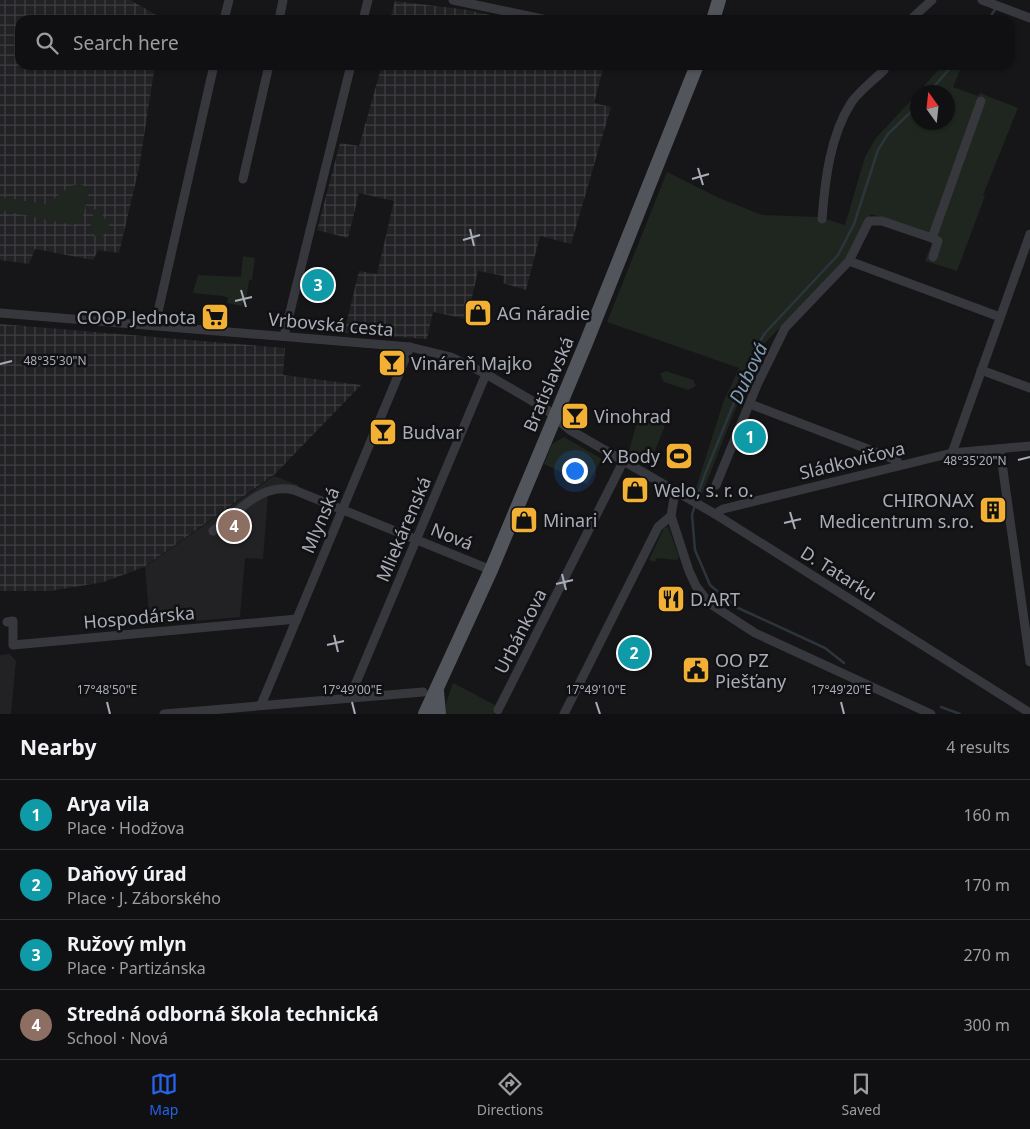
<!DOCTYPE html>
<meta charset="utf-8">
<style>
:root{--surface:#101012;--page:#19191b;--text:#f1f3f6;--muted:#9c9d9f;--line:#303032;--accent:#2563eb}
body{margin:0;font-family:"Noto Sans",sans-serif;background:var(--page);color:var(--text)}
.compass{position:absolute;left:910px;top:85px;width:45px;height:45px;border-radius:50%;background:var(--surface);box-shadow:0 1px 4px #0004;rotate:345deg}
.you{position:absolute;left:574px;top:470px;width:18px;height:18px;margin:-12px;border:4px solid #fff;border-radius:50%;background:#1a73e8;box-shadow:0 0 0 8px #1a73e833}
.badge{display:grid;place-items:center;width:32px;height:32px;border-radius:50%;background:var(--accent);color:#fff;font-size:16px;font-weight:700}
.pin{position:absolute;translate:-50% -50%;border:2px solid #fff;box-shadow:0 1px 5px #0006}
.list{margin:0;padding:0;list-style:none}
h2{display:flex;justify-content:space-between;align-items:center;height:65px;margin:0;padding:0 20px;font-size:21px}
h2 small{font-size:16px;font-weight:400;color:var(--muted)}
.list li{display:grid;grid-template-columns:32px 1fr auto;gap:15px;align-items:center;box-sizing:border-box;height:70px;padding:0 20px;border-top:1px solid var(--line)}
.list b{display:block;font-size:19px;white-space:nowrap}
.list p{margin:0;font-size:16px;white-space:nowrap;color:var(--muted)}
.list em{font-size:16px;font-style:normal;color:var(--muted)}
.icon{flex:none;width:28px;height:28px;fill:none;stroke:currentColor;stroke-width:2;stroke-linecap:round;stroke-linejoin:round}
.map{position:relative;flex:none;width:1030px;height:714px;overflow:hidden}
.search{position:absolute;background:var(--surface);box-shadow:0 1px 4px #0004;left:15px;right:15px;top:15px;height:55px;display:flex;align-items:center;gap:12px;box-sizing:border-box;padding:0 18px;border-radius:15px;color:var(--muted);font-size:19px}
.sheet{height:345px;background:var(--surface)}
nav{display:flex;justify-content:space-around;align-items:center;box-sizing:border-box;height:70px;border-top:1px solid var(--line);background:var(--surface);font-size:14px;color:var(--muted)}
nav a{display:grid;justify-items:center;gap:2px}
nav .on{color:var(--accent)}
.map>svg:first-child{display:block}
</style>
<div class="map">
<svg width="1030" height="714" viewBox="0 0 1030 714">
<defs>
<pattern id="industrial-grid" width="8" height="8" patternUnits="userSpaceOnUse" patternTransform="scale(1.25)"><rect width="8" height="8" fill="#222225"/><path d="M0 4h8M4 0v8" fill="none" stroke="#3f3f43"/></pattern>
</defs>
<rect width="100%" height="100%" fill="#161618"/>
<g fill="#222225">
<path d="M 274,476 L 298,485 L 295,493 L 287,491 L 268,494 L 263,559 L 245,558 L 240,617 L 150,625 L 145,567 Z"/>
<path d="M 10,654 L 16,661 L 11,714 L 0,714 L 0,655 Z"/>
</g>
<g fill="url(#industrial-grid)">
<path d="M 0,0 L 130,0 L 165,20 L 20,20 L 20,65 L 155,65 L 139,168 L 119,253 L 98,250 L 93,260 L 35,249 L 29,264 L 0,260 Z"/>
<path d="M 395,1 L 468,10 L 514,20 L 390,20 Z"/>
<path d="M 382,65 L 592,65 L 603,69 L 594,103 L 611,107 L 571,244 L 540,236 L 526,290 L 503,283 L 504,276 L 478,271 L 467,319 L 433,312 L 427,339 L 344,333 L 359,271 L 377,274 L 394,201 L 359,193 L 348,238 L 317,230 L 340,143 L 359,146 Z"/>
<path d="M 0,324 L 285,348 L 283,375 L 361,385 L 275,474 L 144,567 L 104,582 L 50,591 L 0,591 Z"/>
</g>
<g fill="#1e261f">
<path d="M 942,65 L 962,65 L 953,87 L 978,96 L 980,93 L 1018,108 L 983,195 L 985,196 L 957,271 L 925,261 L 934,237 L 871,214 L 848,258 L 759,349 L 702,494 L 695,491 L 723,403 L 739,368 L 607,322 L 667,172 L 719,198 L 762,215 L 819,217 L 845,225 L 865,157 L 876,138 L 917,94 L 918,122 L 948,122 L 948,92 L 919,92 Z"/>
<path d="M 79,184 L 90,188 L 82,220 L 73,225 L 0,210 L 0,197 L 44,204 C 58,200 64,186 79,184 Z"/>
<path d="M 98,208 L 109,225 L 108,231 L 100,238 L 96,237 L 90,229 L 94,210 Z"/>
<path d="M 243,256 L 255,258 L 252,280 L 249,280 L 246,302 L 243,302 L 242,306 L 227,303 L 228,298 L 223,296 L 193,293 L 198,275 L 241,277 Z"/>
<path d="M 666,371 L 693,380 L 696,386 L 688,390 L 664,382 L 660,374 Z"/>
<path d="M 639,415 L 666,423 L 650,463 L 629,451 Z"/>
<path d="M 564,437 L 602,459 L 587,484 L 544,464 L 552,444 Z"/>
<path d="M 668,527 L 679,557 L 677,560 L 657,558 L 655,562 L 649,560 L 664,528 Z"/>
<path d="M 453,683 L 495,705 L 494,714 L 446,714 L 445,706 Z"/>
</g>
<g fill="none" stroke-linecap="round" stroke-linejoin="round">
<g stroke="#2c353c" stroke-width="2.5">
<path d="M 988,20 L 996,8"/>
<path d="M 929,92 L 953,65"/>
<path d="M 696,500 L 705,474 L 757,346 L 765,333 L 838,255 L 854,224 L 878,150 L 888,134 L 918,105"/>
<path d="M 695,505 L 692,515 L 695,550 L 710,585 L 736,607 L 825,648 L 844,663"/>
<path d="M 941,707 L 960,714"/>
</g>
<g stroke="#37383d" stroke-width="9">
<path d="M 453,0 L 547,20"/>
<path d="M 982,0 L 1030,18"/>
<path d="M 224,20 L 229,0"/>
<path d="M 279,20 L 283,0"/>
<path d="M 363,20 L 368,0"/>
<path d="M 910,20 L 932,0"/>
<path d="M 243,179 L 269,65"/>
<path d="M 822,219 C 825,180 830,136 851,103 C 859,91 874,80 884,70 L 885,65"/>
<path d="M 932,238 L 938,241 L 933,257"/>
<path d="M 849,261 L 1000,317"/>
<path d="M 0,313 L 410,347 L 451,357 L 486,374 L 546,409 L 570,430 L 715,514 L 1030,713"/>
<path d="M 155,325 L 214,65"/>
<path d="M 284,336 L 351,65"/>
<path d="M 981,370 L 1030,388"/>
<path d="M 750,404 L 886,456 L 896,460 L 900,465"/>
<path d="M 1000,449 L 1030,662"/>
<path d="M 952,453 L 1030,234"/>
<path d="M 716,485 L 757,385 L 785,328 L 849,261 L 869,221 L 882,221 L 932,238 L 981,101"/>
<path d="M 675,492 L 671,516 L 689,571 L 696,586 L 709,603 L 755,633 L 931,714"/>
<path d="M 715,514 L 723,509 L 952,453 L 1030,446"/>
<path d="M 213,531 C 238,513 260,482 294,490 L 491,570"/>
<path d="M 7,622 L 13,621 L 13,645 L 297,619"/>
<path d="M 350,697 L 486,374"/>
<path d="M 261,705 L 410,347"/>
<path d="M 498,710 L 624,460"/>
<path d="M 164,714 L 423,692"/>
<path d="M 564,714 L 658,527 L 671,516"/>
</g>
<g stroke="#53555c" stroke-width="14">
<path d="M 713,20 L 719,0"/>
<path d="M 437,691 L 439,714"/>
<path d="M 425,714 L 491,570 L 586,343 L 697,65"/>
</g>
</g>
<path fill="none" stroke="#a8adb8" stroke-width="2" d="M 698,168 L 703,185M 692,179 L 709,174M 470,229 L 474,246M 463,240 L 480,235M 241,290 L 246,307M 235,301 L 252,297M 0,364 L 12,361M 1018,460 L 1030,457M 790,512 L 795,529M 784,523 L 801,519M 562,574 L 566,590M 556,584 L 573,580M 334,635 L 338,652M 327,645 L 344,641M 107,702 L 110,714M 352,702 L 355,714M 596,702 L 600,714M 841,702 L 844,714"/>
<defs>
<g id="shop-square" transform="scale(1.4375)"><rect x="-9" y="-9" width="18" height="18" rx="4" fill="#f2b134" stroke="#111113"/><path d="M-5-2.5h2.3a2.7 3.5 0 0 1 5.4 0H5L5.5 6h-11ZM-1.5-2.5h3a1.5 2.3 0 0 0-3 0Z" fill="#111"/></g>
<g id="supermarket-square" transform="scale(1.4375)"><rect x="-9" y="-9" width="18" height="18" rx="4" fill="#f2b134" stroke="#111113"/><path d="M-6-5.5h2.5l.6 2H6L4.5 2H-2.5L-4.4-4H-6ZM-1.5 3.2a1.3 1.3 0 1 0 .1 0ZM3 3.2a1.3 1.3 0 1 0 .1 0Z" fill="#111"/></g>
<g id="bar-square" transform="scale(1.4375)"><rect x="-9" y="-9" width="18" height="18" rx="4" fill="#f2b134" stroke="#111113"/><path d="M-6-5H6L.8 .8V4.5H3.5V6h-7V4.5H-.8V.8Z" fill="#111"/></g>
<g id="stadium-square" transform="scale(1.4375)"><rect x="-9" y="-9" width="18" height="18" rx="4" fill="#f2b134" stroke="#111113"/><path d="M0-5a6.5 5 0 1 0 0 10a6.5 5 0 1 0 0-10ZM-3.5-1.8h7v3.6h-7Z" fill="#111"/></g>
<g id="building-square" transform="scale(1.4375)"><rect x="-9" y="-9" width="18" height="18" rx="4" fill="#f2b134" stroke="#111113"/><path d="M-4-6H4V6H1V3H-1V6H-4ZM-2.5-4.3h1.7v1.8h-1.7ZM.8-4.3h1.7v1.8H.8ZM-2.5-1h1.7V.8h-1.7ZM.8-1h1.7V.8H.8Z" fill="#111"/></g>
<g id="restaurant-square" transform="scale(1.4375)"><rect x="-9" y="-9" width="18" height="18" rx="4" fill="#f2b134" stroke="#111113"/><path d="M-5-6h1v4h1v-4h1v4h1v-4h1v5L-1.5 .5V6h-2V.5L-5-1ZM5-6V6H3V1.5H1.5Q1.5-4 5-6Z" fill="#111"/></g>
<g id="civic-square" transform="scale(1.4375)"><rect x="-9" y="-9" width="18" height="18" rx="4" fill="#f2b134" stroke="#111113"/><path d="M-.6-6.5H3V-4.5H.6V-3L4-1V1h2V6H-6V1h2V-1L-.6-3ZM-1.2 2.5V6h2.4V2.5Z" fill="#111"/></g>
</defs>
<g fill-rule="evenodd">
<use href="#shop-square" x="478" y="313"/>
<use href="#supermarket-square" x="215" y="317"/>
<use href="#bar-square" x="392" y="363"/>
<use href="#bar-square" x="575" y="416"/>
<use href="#bar-square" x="383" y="432"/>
<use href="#stadium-square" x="679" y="456"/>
<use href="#shop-square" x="635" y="490"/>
<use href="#building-square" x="993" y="510"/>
<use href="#shop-square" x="524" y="520"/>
<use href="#restaurant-square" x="671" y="599"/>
<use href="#civic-square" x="696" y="670"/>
</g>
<g text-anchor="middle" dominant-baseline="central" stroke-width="5" stroke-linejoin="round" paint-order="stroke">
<g font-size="18" fill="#a8adb8" stroke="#111113" text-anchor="start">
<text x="497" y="313">AG náradie</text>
<text x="196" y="317" text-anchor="end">COOP Jednota</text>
<text x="411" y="363">Vináreň Majko</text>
<text x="594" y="416">Vinohrad</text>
<text x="402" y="432">Budvar</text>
<text x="660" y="456" text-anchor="end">X Body</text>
<text x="654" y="490">Welo, s. r. o.</text>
<text x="974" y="500" text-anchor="end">CHIRONAX<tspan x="974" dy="21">Medicentrum s.ro.</tspan></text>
<text x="543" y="520">Minari</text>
<text x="690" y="599">D.ART</text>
<text x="715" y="660">OO PZ<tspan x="715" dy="21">Piešťany</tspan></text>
</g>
<g font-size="18" fill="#a8adb8" stroke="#111113">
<text transform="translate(331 324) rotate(5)">Vrbovská cesta</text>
<text transform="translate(548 384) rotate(-67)">Bratislavská</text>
<text transform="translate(852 460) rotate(-14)">Sládkovičova</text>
<text transform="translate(320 520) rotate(-67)">Mlynská</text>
<text transform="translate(403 529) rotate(-67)">Mliekárenská</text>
<text transform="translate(452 536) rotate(22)">Nová</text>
<text transform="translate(839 573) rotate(32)">D. Tatarku</text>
<text transform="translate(139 617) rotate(-5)">Hospodárska</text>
<text transform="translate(520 631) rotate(-63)">Urbánkova</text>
</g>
<g font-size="19" font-style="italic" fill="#7f9bb3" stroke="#111113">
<text transform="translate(748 373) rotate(-65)">Dubová</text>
</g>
</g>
<g font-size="12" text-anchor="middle" fill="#a8adb8" stroke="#111113" stroke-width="5" stroke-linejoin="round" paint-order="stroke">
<text x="55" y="365">48°35'30"N</text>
<text x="975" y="465">48°35'20"N</text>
<text x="107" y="694">17°48'50"E</text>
<text x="352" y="694">17°49'00"E</text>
<text x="596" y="694">17°49'10"E</text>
<text x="841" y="694">17°49'20"E</text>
</g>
</svg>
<svg class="compass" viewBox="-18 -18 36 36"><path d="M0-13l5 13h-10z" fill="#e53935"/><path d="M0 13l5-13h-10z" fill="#9c9d9f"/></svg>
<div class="you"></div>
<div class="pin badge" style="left:750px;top:437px;background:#0f9aa8">1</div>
<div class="pin badge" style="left:634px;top:653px;background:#0f9aa8">2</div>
<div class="pin badge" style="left:318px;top:285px;background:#0f9aa8">3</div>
<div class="pin badge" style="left:234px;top:526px;background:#8d6e63">4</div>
<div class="search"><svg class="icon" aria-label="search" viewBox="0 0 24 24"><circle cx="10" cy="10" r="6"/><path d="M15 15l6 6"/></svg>Search here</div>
</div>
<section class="sheet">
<h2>Nearby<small>4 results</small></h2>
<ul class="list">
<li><span class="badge" style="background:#0f9aa8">1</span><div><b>Arya vila</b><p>Place · Hodžova</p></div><em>160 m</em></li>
<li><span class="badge" style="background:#0f9aa8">2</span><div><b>Daňový úrad</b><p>Place · J. Záborského</p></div><em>170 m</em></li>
<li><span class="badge" style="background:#0f9aa8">3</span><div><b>Ružový mlyn</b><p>Place · Partizánska</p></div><em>270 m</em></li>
<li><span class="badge" style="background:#8d6e63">4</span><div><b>Stredná odborná škola technická</b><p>School · Nová</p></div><em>300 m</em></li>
</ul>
</section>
<nav>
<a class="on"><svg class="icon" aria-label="map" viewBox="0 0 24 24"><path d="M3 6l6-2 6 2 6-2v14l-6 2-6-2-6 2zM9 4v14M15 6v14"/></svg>Map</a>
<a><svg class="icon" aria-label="directions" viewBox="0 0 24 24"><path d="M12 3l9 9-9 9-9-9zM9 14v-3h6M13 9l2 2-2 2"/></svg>Directions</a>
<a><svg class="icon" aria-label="saved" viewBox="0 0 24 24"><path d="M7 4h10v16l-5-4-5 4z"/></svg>Saved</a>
</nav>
